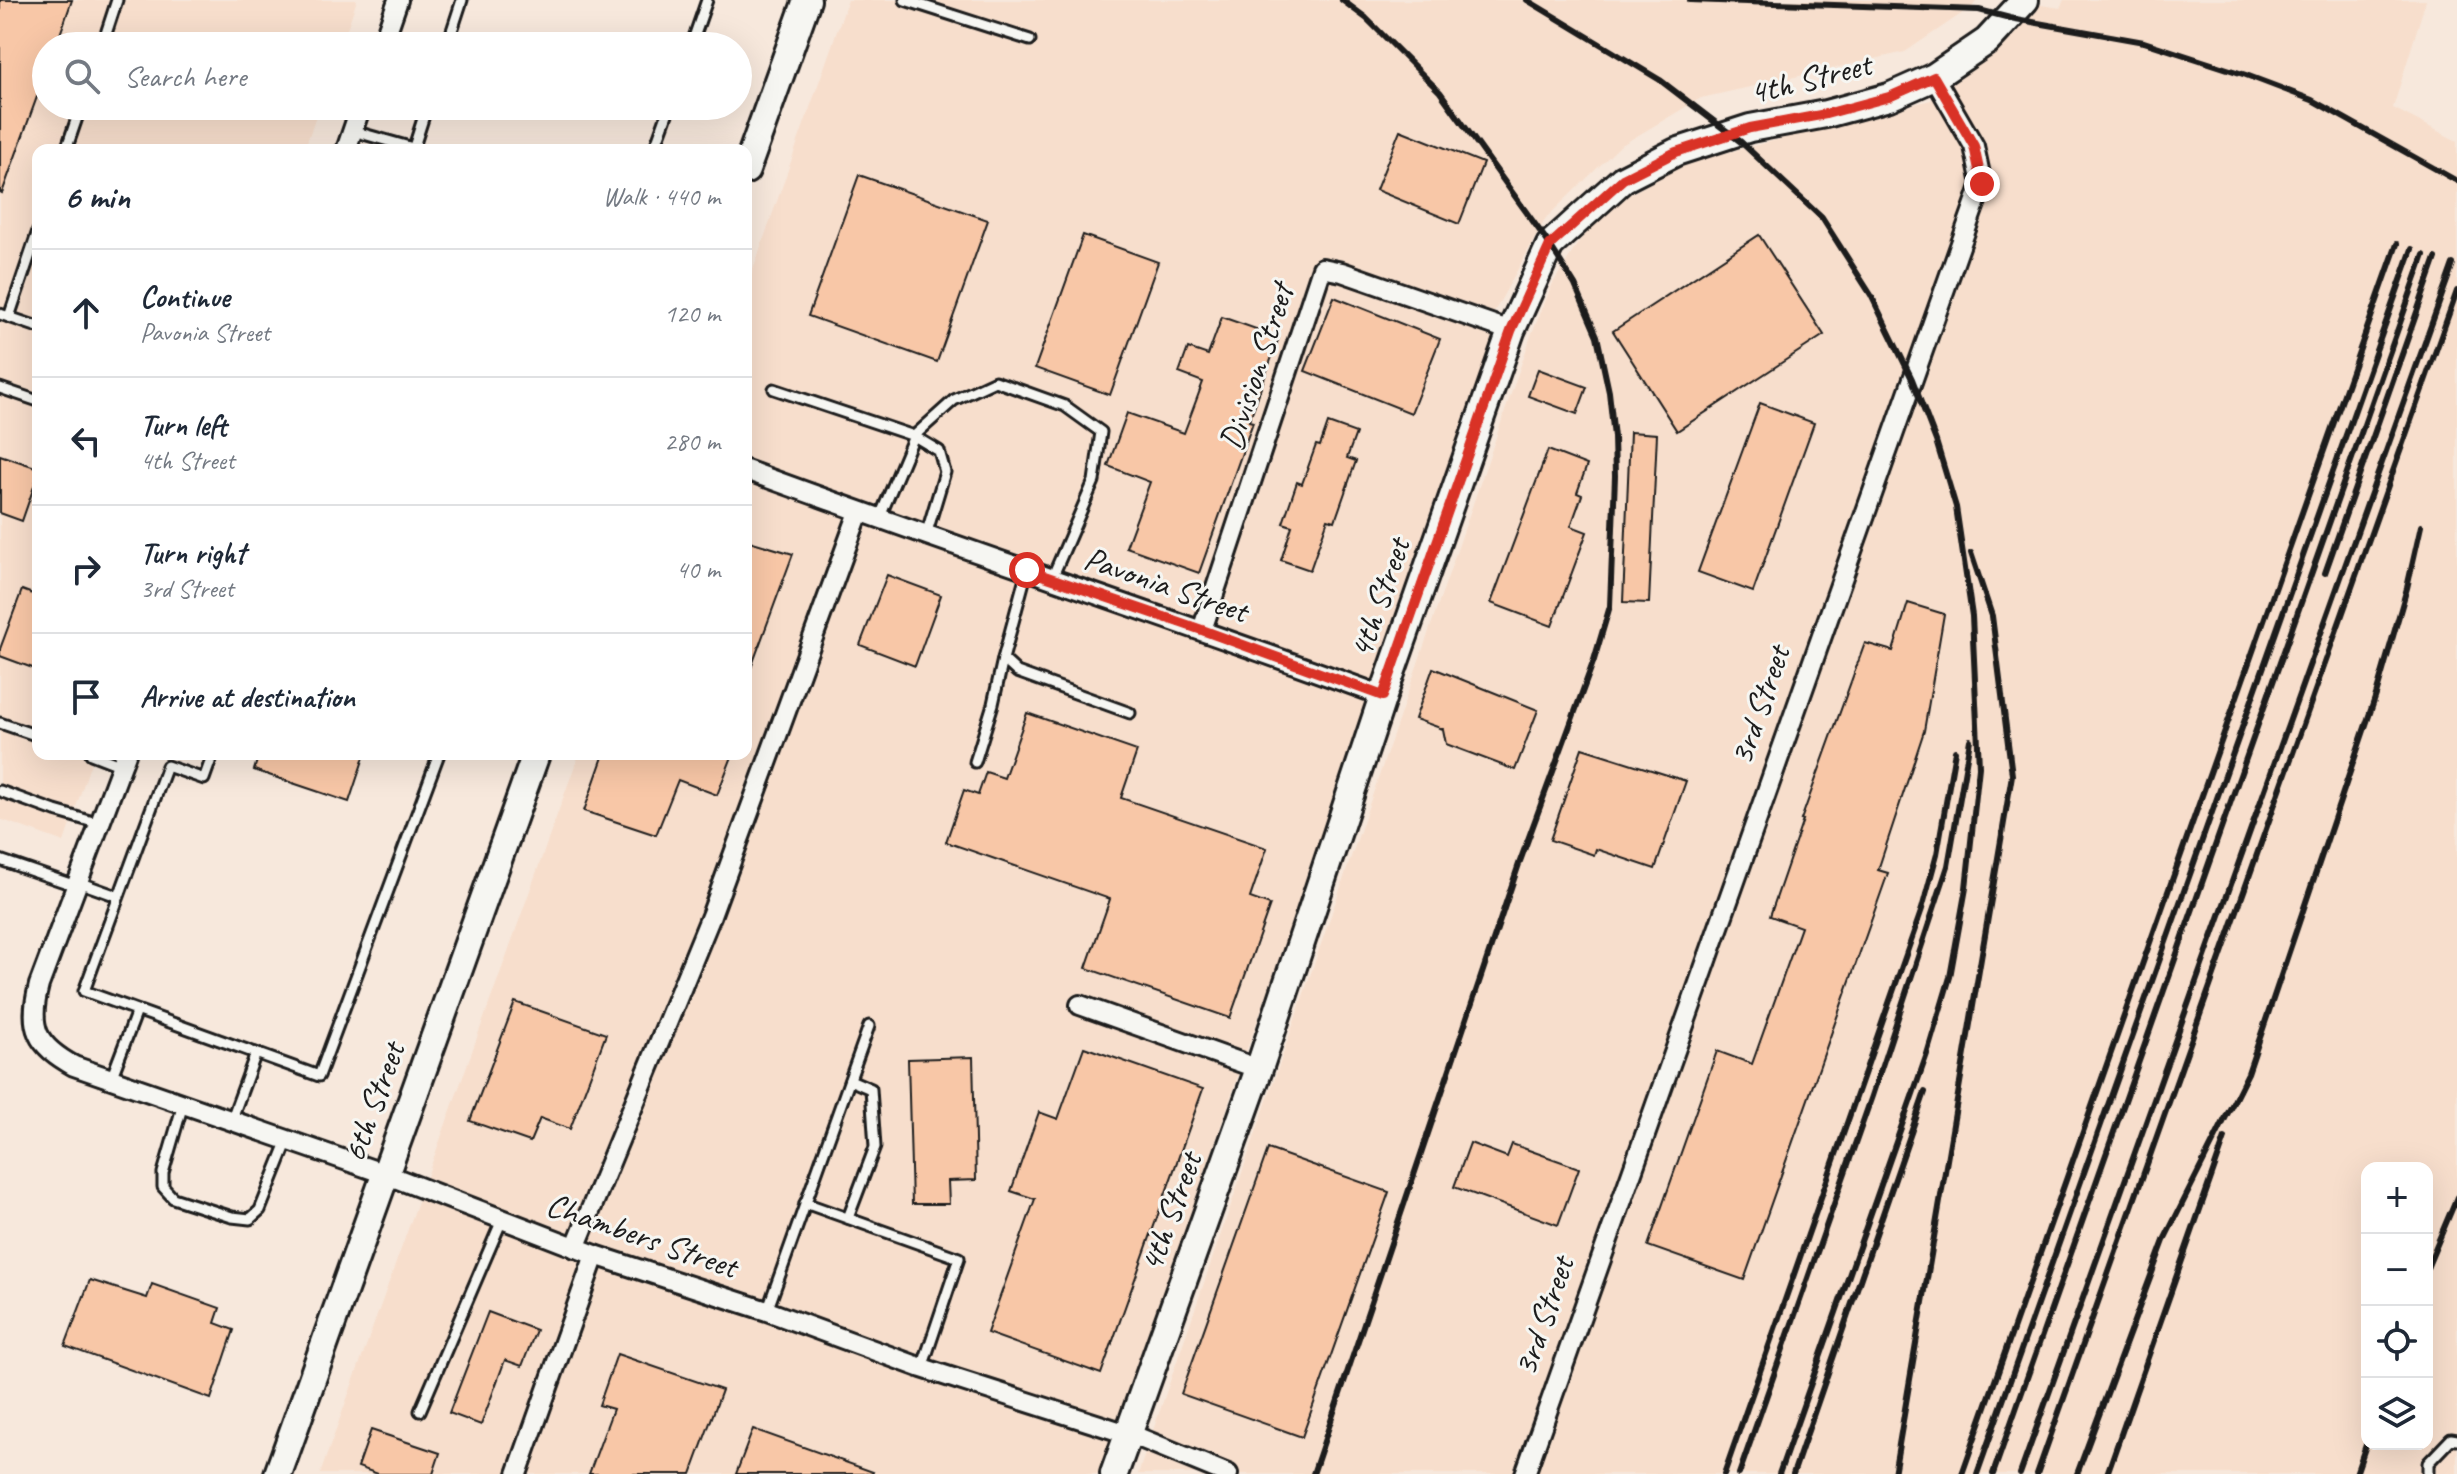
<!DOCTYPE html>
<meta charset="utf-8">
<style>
:root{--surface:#fff;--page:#f6f6f7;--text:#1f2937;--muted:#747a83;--line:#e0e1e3}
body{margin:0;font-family:Caveat,sans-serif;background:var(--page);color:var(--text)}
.controls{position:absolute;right:24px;bottom:24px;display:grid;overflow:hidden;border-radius:16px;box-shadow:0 8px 32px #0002}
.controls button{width:72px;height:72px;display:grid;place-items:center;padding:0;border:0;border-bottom:2px solid var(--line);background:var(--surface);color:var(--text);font:40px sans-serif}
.stop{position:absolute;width:24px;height:24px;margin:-18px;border:6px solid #d93025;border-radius:50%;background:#fff}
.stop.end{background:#d93025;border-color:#fff;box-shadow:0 2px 8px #0008}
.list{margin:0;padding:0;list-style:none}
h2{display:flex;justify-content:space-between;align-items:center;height:104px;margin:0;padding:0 32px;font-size:34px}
h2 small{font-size:26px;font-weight:400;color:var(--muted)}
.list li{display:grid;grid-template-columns:52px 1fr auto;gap:24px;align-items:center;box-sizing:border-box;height:128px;padding:0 32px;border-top:2px solid var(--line)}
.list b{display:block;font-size:30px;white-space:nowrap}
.list p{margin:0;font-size:26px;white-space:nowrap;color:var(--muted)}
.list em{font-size:26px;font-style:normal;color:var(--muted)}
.icon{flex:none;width:44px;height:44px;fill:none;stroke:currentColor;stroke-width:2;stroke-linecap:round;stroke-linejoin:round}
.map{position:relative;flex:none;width:2457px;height:1474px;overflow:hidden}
.search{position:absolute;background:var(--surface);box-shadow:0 8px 32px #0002;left:32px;top:32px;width:720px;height:88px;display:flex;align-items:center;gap:20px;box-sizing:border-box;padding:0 28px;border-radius:44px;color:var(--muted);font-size:30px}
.panel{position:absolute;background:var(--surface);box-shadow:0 8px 32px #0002;left:32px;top:144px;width:720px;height:616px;border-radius:16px}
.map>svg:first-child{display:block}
</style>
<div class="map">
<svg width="2457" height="1474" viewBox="0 0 2457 1474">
<rect width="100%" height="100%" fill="#f7e8dc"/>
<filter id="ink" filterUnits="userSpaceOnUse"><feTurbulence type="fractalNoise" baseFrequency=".0125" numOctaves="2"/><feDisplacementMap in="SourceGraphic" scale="16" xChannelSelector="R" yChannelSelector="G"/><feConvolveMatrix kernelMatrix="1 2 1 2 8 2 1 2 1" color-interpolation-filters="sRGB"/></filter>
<g filter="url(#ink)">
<g fill="#f7decc" fill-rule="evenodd">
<path d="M 0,0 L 357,0 L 341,46 L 46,46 L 46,106 L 320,106 L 304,150 L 38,150 L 38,754 L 94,754 L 64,842 L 0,819 Z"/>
<path d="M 848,0 L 1977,0 L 1973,6 L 1905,52 L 1701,98 L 1620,146 L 1546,218 L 1492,316 L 1505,322 L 1380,685 L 1247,1049 L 1103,1474 L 320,1474 L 579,754 L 746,754 L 746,289 Z"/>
<path d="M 2064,0 L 2426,0 L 2393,108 L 2457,141 L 2457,1474 L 1138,1474 L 1532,333 L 1553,283 L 1580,240 L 1610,206 L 1683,164 L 1931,100 L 1986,58 L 2035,4 L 2060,8 ZM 2367,1168 L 2427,1168 L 2427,1444 L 2367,1444 Z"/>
</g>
<g fill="#f8c7a7" stroke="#1c1c1c" stroke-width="2">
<path d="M 0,0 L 72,0 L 56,46 L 46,46 L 46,72 L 2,193 L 0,192 Z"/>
<path d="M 1400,130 L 1483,163 L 1459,224 L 1376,190 Z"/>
<path d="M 859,175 L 988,220 L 937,362 L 808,316 Z"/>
<path d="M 1083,235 L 1158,262 L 1110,395 L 1035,368 Z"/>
<path d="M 1759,235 L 1824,335 L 1677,431 L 1613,331 Z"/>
<path d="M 1334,297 L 1440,339 L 1411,413 L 1305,371 Z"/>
<path d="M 1222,317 L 1279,337 L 1249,421 L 1253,422 L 1199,573 L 1126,547 L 1150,482 L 1108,466 L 1127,413 L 1184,433 L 1203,382 L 1179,373 L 1188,348 L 1208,355 Z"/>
<path d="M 1538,369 L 1587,387 L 1577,414 L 1528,396 Z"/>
<path d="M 1760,403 L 1814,423 L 1753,592 L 1698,572 Z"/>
<path d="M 1328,423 L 1356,433 L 1347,458 L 1356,461 L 1335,521 L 1328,519 L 1310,570 L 1281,560 L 1292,526 L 1283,523 L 1297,482 L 1302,484 L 1316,445 L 1320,446 Z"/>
<path d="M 1630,432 L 1657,434 L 1649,603 L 1623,602 Z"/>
<path d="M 1548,450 L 1587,465 L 1577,493 L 1582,495 L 1571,526 L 1587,532 L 1552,626 L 1491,603 Z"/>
<path d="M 0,455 L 38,468 L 38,475 L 22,521 L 0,513 Z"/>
<path d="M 746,540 L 793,554 L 748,676 L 746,675 Z"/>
<path d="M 887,575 L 941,595 L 915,666 L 860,645 Z"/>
<path d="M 22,590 L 38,596 L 38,670 L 0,656 L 0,649 Z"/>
<path d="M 1908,603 L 1944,614 L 1924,731 L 1878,870 L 1888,873 L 1744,1280 L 1648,1246 L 1717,1051 L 1752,1064 L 1801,927 L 1770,916 L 1803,820 L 1801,820 L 1865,643 L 1893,651 Z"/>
<path d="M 1433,668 L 1538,710 L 1515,770 L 1446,744 L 1443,729 L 1415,719 Z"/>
<path d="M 1027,713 L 1137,751 L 1121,798 L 1267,848 L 1250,898 L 1270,905 L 1230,1018 L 1086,968 L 1110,899 L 946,842 L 964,790 L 978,795 L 986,772 L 1004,778 Z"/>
<path d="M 1582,748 L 1686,781 L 1655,869 L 1596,849 L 1594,855 L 1550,840 Z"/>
<path d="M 259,754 L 365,754 L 349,802 L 254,770 Z"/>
<path d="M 604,754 L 733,754 L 717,795 L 678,780 L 656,835 L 584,811 Z"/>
<path d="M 515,1002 L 606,1034 L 570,1129 L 540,1118 L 530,1142 L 470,1121 Z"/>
<path d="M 1084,1047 L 1203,1089 L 1101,1374 L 987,1333 L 1035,1199 L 1011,1191 L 1039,1112 L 1058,1119 Z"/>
<path d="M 973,1057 L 976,1180 L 948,1181 L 949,1204 L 912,1204 L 908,1059 Z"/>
<path d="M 1470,1143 L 1507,1157 L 1512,1144 L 1579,1168 L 1558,1225 L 1454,1187 Z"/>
<path d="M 1268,1149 L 1389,1192 L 1302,1437 L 1181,1394 Z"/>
<path d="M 90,1280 L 147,1298 L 152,1284 L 220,1308 L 215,1323 L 234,1330 L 211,1399 L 65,1346 Z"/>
<path d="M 488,1312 L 536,1330 L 522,1366 L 505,1360 L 481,1425 L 449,1413 Z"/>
<path d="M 617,1354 L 722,1390 L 691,1474 L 589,1474 L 613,1409 L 599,1405 Z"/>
<path d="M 753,1429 L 873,1472 L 872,1474 L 736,1474 Z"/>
<path d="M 371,1430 L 440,1453 L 433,1474 L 378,1474 L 358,1467 Z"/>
</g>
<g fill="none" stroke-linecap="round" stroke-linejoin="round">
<g stroke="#1c1c1c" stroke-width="15">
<g id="service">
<path d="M 905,0 L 1030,40"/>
<path d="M 102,46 L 117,0"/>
<path d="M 447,46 L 462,0"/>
<path d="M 691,46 L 707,0"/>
<path d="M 353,131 L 413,148"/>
<path d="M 66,150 L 81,106"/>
<path d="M 413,150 L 427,106"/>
<path d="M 654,150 L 670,106"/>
<path d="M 0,314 L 38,327"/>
<path d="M 9,317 L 38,231"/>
<path d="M 0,388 L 38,401"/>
<path d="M 774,389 L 914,436 L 939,451 L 945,472 L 926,535"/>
<path d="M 879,519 L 914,436 L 954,400 L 995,381 L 1065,406 L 1101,432 L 1094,481 L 1052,578"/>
<path d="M 1027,570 L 1003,659 L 1017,672 L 1130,713"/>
<path d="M 0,723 L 38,736"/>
<path d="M 91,754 L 122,766"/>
<path d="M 213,754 L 204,779 L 167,766 L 84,991 L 319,1076 L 439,754"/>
<path d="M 975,762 L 993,704 L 1003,659"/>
<path d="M 0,791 L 55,811 L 100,824"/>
<path d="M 0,860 L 76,886"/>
<path d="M 78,882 L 117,896"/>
<path d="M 111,1079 L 137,1011"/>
<path d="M 183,1104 L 163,1173 L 163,1187 L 173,1198 L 232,1217 L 250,1219 L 260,1210 L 288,1140"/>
<path d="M 231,1121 L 256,1053"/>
<path d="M 805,1203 L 959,1258 L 922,1368"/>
<path d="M 848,1218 L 875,1147 L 871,1089 L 850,1080"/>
<path d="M 767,1311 L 869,1026"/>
<path d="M 420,1411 L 502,1220"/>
<path d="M 2428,1474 L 2428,1463 L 2451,1439 L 2457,1440"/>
</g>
</g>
<g stroke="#1c1c1c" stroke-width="24">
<g id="minor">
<path d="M 382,46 L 398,0"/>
<path d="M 346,150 L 361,106"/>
<path d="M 746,470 C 957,548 1171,618 1383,696"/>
<path d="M 1202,630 L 1322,268 L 1342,272 L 1511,331"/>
<path d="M 126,754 L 39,985 C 28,1028 36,1045 74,1066 L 385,1174 L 595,1255 L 767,1311 L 922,1368 L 1140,1438 L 1228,1474"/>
<path d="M 1080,1005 L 1259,1069"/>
<path d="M 575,1248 L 711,916 L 859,512"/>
<path d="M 517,1474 L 595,1255"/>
<path d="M 1525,1474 L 1982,184 L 1974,146 L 1934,77"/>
</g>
</g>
<g stroke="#1c1c1c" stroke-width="32">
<g id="secondary">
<path d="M 746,170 L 807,0"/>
<path d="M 278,1474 L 536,754"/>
<path d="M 1114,1474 L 1259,1069 L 1383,696 L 1511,331 L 1550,245 L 1623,179 L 1676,152 L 1750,128 L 1826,114 L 1889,97 L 1934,77 L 1987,41 L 2025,0"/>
</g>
</g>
<use href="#service" stroke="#f6f6f2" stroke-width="9"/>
<use href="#minor" stroke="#f6f6f2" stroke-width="18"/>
<use href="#secondary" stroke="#f6f6f2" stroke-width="26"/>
<g stroke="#1c1c1c" stroke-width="6">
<path d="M 1527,0 L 1660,80 L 1741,142 L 1822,218 L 1871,295 L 1912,379 L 1936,441 L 1956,507 L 1972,616 L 1979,767 L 1966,888 L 1950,977 L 1927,1054 L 1779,1474"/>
<path d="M 1690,0 L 1979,10 L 2010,18 L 2144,42 L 2246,75 L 2312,100 L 2457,181"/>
<path d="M 2325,573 L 2436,258"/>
<path d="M 2427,1268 L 2457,1197"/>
<path d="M 1313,1474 L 1519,864 L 1594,660 L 1610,606 L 1615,476 L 1614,437 L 1609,392 L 1597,336 L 1575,285 L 1550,245 L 1440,92 L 1366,18 L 1342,0"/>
<path d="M 1724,1474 L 1922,909 L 1937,854 L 1955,751"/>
<path d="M 1739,1474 L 1872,1096 L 1948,866 L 1970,740"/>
<path d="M 1793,1474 L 1925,1092"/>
<path d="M 1894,1474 L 2012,775 L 1992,616 L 1971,553"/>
<path d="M 1962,1474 L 2397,244"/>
<path d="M 1977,1474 L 2412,249"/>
<path d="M 1993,1474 L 2424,255"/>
<path d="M 2020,1474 L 2453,264"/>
<path d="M 2037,1474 L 2457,291"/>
<path d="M 2077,1474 L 2165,1238 L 2248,1073 L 2376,695 L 2407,588 L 2421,526"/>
<path d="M 2107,1474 L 2225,1138"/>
<path d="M 2356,1474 L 2367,1442"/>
</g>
</g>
</g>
<g fill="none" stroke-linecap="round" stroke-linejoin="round" filter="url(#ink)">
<path stroke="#d93025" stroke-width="10" d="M 1027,570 L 1202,630 L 1383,696 L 1511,331 L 1550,245 L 1623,179 L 1676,152 L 1750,128 L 1826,114 L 1889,97 L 1934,77 L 1974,146 L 1982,184"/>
</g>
<g text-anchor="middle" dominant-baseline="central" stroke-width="6" stroke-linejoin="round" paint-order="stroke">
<g font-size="34" fill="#1c1c1c" stroke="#f6f6f2">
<text transform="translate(1810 78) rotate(-14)">4th Street</text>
<text transform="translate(1256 367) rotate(-72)">Division Street</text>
<text transform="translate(1166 584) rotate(19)">Pavonia Street</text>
<text transform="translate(1379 598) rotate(-71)">4th Street</text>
<text transform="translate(1759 705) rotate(-71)">3rd Street</text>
<text transform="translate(373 1102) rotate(-70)">6th Street</text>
<text transform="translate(1170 1212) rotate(-70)">4th Street</text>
<text transform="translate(642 1235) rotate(19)">Chambers Street</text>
<text transform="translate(1543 1316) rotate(-71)">3rd Street</text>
</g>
</g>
</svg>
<div class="controls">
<button>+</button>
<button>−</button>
<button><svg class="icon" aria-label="locate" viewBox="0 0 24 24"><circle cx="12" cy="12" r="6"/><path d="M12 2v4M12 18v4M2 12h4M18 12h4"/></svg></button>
<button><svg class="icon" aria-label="layers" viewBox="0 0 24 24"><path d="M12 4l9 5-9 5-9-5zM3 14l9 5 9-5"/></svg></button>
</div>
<div class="stop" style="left:1027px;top:570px"></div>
<div class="stop end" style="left:1982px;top:184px"></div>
<div class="search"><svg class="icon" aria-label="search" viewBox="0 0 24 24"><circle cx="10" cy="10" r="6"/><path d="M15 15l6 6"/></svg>Search here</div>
<section class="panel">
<h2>6 min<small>Walk · 440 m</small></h2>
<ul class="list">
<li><svg class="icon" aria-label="ahead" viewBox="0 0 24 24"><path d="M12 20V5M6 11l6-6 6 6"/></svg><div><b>Continue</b><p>Pavonia Street</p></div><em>120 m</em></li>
<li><svg class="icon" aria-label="left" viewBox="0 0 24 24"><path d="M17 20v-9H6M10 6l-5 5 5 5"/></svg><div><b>Turn left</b><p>4th Street</p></div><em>280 m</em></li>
<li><svg class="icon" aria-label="right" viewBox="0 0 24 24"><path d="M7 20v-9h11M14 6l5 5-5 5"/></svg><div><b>Turn right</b><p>3rd Street</p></div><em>40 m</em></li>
<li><svg class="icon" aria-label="arrive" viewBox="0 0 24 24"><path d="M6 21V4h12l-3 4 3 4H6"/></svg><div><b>Arrive at destination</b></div></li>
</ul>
</section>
</div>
